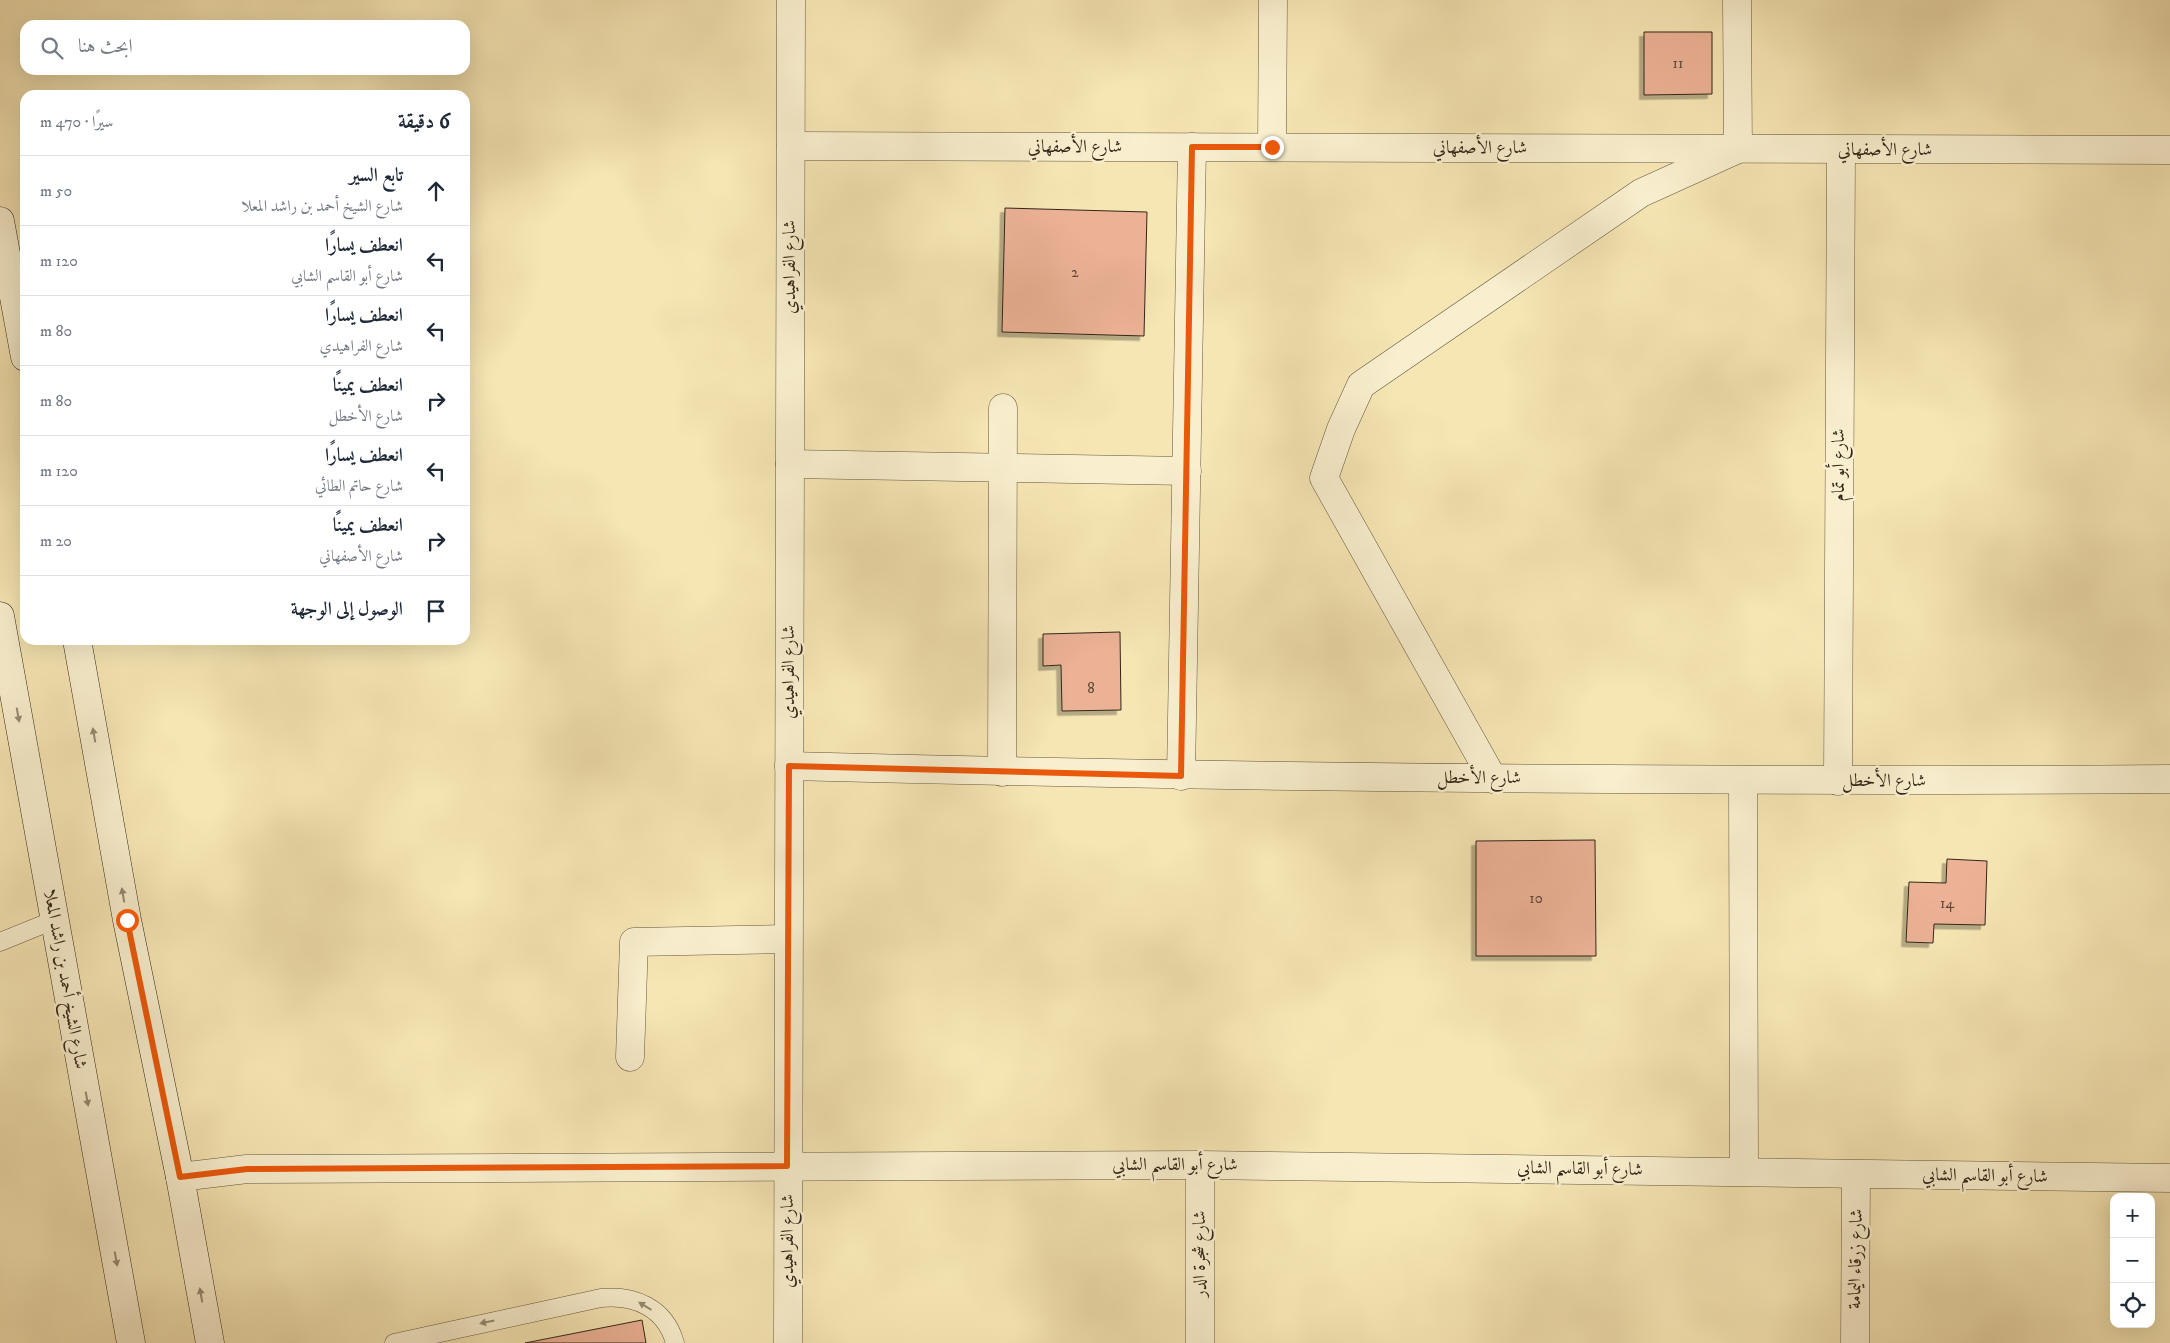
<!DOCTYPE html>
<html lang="ar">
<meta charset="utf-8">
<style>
:root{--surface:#fff;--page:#f6f6f7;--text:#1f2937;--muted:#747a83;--line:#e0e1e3}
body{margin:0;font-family:"IM FELL DW Pica",Amiri,serif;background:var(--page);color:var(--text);direction:rtl}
.controls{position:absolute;right:15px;bottom:15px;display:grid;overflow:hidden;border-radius:10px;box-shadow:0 5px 20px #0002}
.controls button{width:45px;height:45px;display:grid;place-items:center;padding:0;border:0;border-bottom:1px solid var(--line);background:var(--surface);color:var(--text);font:25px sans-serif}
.stop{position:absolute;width:15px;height:15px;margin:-11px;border:4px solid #ea580c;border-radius:50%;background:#fff}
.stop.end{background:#ea580c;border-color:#fff;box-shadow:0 1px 5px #0008}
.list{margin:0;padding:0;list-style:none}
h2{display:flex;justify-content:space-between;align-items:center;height:65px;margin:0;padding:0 20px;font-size:21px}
h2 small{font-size:16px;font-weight:400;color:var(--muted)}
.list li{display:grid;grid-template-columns:32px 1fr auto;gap:15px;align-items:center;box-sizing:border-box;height:70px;padding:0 20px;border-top:1px solid var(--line)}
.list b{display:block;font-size:19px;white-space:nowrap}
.list p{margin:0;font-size:16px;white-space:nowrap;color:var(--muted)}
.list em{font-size:16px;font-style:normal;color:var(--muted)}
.icon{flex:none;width:28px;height:28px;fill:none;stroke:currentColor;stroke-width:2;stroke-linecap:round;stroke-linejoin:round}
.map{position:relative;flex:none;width:2170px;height:1343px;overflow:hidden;direction:ltr}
.search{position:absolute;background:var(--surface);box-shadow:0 5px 20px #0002;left:20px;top:20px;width:450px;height:55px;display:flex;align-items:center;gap:12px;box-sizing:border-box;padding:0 18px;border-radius:15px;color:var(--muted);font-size:19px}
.panel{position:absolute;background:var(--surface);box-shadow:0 5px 20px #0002;left:20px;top:90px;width:450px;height:555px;border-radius:15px;direction:rtl}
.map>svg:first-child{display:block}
</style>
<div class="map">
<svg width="2170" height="1343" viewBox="0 0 2170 1343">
<defs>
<filter id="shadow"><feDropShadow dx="-4.5" dy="4.5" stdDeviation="0" flood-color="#0004"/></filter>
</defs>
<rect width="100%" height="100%" fill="#f6e6b4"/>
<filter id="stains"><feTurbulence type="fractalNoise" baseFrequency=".004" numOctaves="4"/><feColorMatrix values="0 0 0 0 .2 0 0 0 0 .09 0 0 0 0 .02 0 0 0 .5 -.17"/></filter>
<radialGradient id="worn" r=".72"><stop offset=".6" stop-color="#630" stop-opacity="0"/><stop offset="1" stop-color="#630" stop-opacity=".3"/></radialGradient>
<g fill="#ecb296" stroke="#332618" filter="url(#shadow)">
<path d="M 1644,32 L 1712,32 L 1712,94 L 1644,95 Z"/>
<path d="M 1005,208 L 1147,212 L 1144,336 L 1002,332 Z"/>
<path d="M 1120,632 L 1121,710 L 1062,711 L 1061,665 L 1043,666 L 1043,634 Z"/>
<path d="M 1595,840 L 1596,956 L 1476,956 L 1476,841 Z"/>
<path d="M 1947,859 L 1987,861 L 1985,925 L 1934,924 L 1933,943 L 1906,942 L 1909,882 L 1946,883 Z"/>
<path d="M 642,1320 L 646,1343 L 525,1343 Z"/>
</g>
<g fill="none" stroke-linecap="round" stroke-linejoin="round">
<g stroke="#64563f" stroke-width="19">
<g id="lane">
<path d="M 0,942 L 54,920"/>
<path d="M 394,1343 L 601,1298 C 634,1295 665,1307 675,1343"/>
</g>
</g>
<g stroke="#64563f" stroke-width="29">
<g id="street">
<path d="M 791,146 L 2170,150"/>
<path d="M 1272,147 L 1273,0"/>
<path d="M 790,464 L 1187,471"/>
<path d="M 789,766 C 1249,778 1709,782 2170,779"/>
<path d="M 1002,772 L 1003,408"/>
<path d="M 1181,776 L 1192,147"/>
<path d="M 1493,779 L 1324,478 L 1341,429 L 1361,385 L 1641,193 L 1738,149 L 1737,0"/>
<path d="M 1743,780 L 1744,1171"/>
<path d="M 1838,781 L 1841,150"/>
<path d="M 630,1057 L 634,942 L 788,939"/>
<path d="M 180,1177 L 247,1169 L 1200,1165 L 2170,1178"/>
<path d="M 788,1343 L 791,0"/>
<path d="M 1200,1343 L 1200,1165"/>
<path d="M 1855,1343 L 1856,1175"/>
</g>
</g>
<g stroke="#332618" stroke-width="29">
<g id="secondary">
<path d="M 0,221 L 25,357"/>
<path d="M 0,616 L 131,1343"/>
<path d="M 77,640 L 127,920 L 180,1177 L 210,1343"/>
</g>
</g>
<use href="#lane" stroke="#f9efce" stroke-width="18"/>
<use href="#street" stroke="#f9efce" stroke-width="28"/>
<use href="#secondary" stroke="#f9efce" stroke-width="28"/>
</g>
<defs><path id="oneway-solid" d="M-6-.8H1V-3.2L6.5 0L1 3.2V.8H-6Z" transform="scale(1.25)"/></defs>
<g fill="#968a73">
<use href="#oneway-solid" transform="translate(18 715) rotate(80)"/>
<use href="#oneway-solid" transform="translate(94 735) rotate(-100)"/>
<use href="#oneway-solid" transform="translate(123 895) rotate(-100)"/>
<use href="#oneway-solid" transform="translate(87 1099) rotate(80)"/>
<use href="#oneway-solid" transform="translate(116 1259) rotate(80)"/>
<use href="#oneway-solid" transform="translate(201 1295) rotate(-100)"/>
<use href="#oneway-solid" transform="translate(645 1306) rotate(-149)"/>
<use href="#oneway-solid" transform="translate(487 1322) rotate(168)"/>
</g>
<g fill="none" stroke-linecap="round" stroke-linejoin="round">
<path stroke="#ea580c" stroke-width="6" d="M 127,920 L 180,1177 L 247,1169 L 787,1166 L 789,766 L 1181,776 L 1192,147 L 1272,147"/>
</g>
<g text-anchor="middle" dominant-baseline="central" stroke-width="5" stroke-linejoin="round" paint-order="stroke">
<g font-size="15" fill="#614938">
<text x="1678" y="63">11</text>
<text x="1075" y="272">2</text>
<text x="1091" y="688">8</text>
<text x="1536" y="898">10</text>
<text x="1947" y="903">14</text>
</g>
<g font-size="18" fill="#332618" stroke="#f9efce">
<text x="1075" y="147">شارع الأصفهاني</text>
<text x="1480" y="148">شارع الأصفهاني</text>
<text x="1885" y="150">شارع الأصفهاني</text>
<text transform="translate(790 267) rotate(-90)">شارع الفراهيدي</text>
<text transform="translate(1839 465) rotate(-90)">شارع أبو تمام</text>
<text transform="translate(789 672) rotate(-90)">شارع الفراهيدي</text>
<text x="1479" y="778">شارع الأخطل</text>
<text x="1884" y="781">شارع الأخطل</text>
<text transform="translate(65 979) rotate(80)">شارع الشيخ أحمد بن راشد المعلا</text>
<text x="1175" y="1165">شارع أبو القاسم الشابي</text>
<text transform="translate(1580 1169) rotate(1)">شارع أبو القاسم الشابي</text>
<text transform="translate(1985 1176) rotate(1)">شارع أبو القاسم الشابي</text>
<text transform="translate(788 1241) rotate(-90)">شارع الفراهيدي</text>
<text transform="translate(1200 1254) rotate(-90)">شارع شجرة الدر</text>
<text transform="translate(1856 1259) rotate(-89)">شارع زرقاء اليمامة</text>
</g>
</g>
<rect width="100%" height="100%" filter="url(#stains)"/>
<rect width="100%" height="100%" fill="url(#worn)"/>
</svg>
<div class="controls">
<button>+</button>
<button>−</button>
<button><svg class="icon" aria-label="locate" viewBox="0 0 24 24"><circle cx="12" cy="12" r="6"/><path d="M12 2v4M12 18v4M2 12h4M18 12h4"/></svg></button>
</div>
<div class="stop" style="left:127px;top:920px"></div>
<div class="stop end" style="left:1272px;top:147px"></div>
<div class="search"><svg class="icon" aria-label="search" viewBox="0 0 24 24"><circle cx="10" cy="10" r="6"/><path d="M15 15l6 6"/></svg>ابحث هنا</div>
<section class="panel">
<h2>6 دقيقة<small>سيرًا · 470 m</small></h2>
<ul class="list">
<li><svg class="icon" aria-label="ahead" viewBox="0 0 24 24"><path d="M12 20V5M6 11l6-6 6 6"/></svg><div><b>تابع السير</b><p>شارع الشيخ أحمد بن راشد المعلا</p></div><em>50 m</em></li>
<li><svg class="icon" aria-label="left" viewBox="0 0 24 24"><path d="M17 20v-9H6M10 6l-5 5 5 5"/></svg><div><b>انعطف يسارًا</b><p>شارع أبو القاسم الشابي</p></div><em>120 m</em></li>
<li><svg class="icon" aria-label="left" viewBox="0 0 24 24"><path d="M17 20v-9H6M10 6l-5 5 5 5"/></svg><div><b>انعطف يسارًا</b><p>شارع الفراهيدي</p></div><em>80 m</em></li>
<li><svg class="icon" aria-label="right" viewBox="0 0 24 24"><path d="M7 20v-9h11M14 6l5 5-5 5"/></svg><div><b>انعطف يمينًا</b><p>شارع الأخطل</p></div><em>80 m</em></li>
<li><svg class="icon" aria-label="left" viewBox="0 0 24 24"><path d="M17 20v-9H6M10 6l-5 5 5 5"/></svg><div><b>انعطف يسارًا</b><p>شارع حاتم الطائي</p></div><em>120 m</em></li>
<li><svg class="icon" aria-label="right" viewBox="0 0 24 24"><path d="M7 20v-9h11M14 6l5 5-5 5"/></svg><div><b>انعطف يمينًا</b><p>شارع الأصفهاني</p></div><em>20 m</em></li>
<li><svg class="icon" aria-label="arrive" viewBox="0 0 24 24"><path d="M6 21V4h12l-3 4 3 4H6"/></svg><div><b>الوصول إلى الوجهة</b></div></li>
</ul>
</section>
</div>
